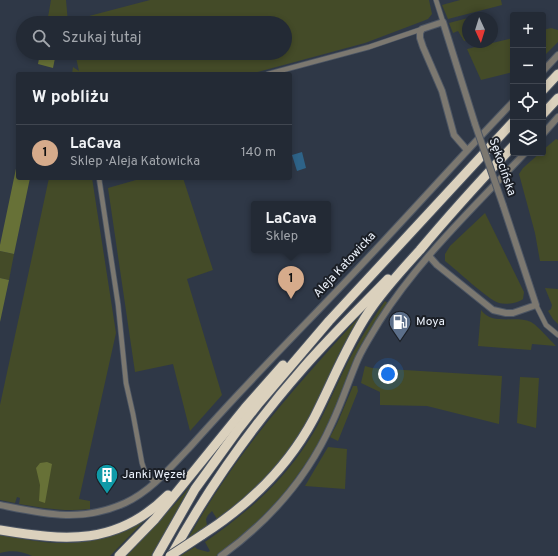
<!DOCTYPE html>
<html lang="pl">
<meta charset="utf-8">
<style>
:root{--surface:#232a35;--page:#2b323d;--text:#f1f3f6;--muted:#a3a7ad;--line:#404650;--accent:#d6ab8b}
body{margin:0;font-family:Overpass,sans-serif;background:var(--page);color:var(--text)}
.controls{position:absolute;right:12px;top:12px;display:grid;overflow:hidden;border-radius:4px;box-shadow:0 2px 6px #0003}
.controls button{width:36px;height:36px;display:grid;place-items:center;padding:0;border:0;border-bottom:1px solid var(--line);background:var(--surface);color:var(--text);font:20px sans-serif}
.compass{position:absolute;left:462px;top:12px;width:36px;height:36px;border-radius:50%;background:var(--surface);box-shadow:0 2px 6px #0003;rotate:176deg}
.you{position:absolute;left:388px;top:374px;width:14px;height:14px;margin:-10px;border:3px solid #fff;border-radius:50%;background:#1a73e8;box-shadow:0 0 0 6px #1a73e833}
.badge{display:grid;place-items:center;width:26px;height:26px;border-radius:50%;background:var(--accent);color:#111;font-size:13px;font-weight:700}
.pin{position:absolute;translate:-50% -33px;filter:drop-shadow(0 1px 2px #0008)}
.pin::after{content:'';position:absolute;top:21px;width:14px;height:12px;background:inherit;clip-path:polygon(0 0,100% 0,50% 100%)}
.popup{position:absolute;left:251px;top:201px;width:80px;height:52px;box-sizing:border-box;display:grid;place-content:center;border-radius:4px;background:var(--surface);filter:drop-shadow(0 1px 3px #0005);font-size:13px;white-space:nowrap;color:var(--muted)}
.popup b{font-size:15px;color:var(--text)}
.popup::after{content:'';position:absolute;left:50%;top:100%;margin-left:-8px;border:8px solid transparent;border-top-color:var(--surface)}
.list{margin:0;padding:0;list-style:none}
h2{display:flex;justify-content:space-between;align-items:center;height:52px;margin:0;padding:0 16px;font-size:17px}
h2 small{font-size:13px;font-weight:400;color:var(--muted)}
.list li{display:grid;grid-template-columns:26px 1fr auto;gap:12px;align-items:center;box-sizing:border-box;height:56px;padding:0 16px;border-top:1px solid var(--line)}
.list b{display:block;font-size:15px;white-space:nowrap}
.list p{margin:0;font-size:13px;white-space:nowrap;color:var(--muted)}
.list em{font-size:13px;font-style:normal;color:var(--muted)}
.icon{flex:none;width:22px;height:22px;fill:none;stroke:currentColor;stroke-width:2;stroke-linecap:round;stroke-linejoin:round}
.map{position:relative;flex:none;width:558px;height:556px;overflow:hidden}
.search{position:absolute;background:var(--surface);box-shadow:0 2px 6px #0003;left:16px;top:16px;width:276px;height:44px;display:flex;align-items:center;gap:10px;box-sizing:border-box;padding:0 14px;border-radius:22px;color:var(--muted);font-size:15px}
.panel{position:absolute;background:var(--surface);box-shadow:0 2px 6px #0003;left:16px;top:72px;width:276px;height:108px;border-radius:4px}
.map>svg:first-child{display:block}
</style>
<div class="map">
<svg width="558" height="556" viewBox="0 0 558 556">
<rect width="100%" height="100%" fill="#2f3847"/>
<g fill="#444b28">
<path d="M 51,0 L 66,0 L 68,23 L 47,23 Z"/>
<path d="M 150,0 L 429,0 L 432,14 L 428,19 L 423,21 L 365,43 L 250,74 L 72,74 L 73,67 L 79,71 L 75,53 L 285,53 L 285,23 L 71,23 L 70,21 Z"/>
<path d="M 460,0 L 501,0 L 502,5 L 448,19 L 442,5 Z"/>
<path d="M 468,18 L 468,40 L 464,41 L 458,31 L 453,33 L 449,23 Z"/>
<path d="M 551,28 L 558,30 L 558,42 L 543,57 L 543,30 Z"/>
<path d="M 513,38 L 513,72 L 481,80 L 467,49 Z"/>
<path d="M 556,139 L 558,140 L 558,261 L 540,261 L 535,233 L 519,174 L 523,168 L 540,153 L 543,153 L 543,150 Z"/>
<path d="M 49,178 L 92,178 L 116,333 L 79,499 L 90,501 L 90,509 C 65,512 43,508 19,504 L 20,498 L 17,497 L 15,503 L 0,500 L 0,405 Z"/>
<path d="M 143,178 L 183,178 L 213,270 L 187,279 L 222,395 L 190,431 L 173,364 L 135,372 L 108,188 Z"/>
<path d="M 485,213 L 524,292 L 523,299 C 518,303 506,305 499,303 C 487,299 457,270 445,261 L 445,254 L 450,246 Z"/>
<path d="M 0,251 L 14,254 L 9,280 L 0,278 Z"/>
<path d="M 545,288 L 558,289 L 558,324 L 553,319 L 548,311 L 551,309 L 552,305 Z"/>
<path d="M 385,301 L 389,304 L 356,358 L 332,416 L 314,452 L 284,494 L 247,532 L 216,556 L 180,556 L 195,547 L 197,549 L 208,552 L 210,551 L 205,542 C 245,514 281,484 307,443 C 320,424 328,403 338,383 C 351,354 367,327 385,301 Z"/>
<path d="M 481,310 C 492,326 516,315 531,322 C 537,325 550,340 556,346 L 532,344 L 531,350 L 478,346 Z"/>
<path d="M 358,318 L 359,319 C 352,331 344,343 338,356 C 325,383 314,412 298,437 C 277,470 249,497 217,519 L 212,511 L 208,515 L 206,519 L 207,526 L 187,540 C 205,509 224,479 245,451 C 280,404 319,361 358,318 Z"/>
<path d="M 365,366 L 372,368 L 502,376 L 499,424 L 427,406 L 380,405 L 380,392 L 361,383 Z"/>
<path d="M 520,377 L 539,378 L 536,428 L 517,423 Z"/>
<path d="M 353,386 L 357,386 L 358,391 L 338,441 L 330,437 L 337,424 Z"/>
<path d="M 328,447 L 347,449 L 345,489 L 305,486 Z"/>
<path d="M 191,485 L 152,556 L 126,556 L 175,504 Z"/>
<path d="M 146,519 L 110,556 L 32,556 C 22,551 11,550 0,553 L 0,535 C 20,538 41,543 61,543 C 91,544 121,534 146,519 Z"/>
</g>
<g fill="#677137">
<path d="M 40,53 L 56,53 L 53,68 L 38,64 Z"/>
<path d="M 18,159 L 18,178 L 30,178 L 14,254 L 0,251 L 0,245 Z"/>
<path d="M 0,278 L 9,280 L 0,322 Z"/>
<path d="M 47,462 L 52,464 L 45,503 L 39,501 L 40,485 L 36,468 L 40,463 Z"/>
</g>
<path fill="#2e6388" d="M 302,152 L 306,168 L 297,171 L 292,155 Z"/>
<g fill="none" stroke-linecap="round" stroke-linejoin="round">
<g stroke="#4d5664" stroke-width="6">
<g id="minor">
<path d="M 436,0 L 443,22"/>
<path d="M 268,74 L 369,47 L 422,29"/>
<path d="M 99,178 L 118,304 L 126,383 L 133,414 L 142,463 L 145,472 L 155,483"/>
<path d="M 536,305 L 546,325 L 558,335"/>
</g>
</g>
<g stroke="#4d5664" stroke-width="8">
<g id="tertiary">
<path d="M 543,71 L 558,55"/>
<path d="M 543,134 L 558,117"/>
<path d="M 467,150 L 454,135 L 442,91 L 423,47 L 420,38 L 420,33 L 422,29 L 443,22 L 475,124"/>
<path d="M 429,256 L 437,265 L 493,310 L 506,313 L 513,313 L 536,305 L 503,205"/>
<path d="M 0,505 C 45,514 81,523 125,503 C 151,491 170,468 190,447 C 208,427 227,406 246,386 C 285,344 326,303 365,261 C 415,208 463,154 513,102"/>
<path d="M 221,556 C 268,522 308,477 332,423 C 342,402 349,380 358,359 C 364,346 372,334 379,322 C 418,260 475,206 525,153"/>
</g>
</g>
<g stroke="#4d5664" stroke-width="11">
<g id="motorway">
<path d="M 543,90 L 558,74"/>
<path d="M 543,114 L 558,98"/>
<path d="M 0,530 C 66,541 117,546 168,495"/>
<path d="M 202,535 C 249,505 288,467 314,418 C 332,383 346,346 368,313 C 383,290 402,270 420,250 C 450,214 481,180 513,146"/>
<path d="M 119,556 L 155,519 L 245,408 L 283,365"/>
<path d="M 157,556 L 195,489 L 237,431 L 259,403 L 329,321 L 513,122"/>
<path d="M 171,556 C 208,488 253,425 304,367 C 331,336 360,308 388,279"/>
</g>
</g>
<use href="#minor" stroke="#7c7870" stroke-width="4.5"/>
<use href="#tertiary" stroke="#7c7870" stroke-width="6"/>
<use href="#motorway" stroke="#dbd1bd" stroke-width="9"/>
<g stroke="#4d5664" stroke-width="8" stroke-linecap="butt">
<path id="tertiary-bridge" d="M 475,124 L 503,205"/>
</g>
<g stroke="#4d5664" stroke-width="11" stroke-linecap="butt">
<path id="motorway-bridge" d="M 170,556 L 202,535"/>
</g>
<use href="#tertiary-bridge" stroke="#7c7870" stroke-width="6"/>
<use href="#motorway-bridge" stroke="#dbd1bd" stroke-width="9"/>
</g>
<defs>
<g id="fuel-pin" transform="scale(1.15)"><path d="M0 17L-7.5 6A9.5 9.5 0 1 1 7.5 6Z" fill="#5c6f8a" stroke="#1b1f26"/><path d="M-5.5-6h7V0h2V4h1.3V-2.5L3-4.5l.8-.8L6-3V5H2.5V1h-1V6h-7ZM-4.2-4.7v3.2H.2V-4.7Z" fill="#fff"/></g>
<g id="building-pin" transform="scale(1.15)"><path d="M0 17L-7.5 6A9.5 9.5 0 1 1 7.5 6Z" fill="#0f9aa8" stroke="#1b1f26"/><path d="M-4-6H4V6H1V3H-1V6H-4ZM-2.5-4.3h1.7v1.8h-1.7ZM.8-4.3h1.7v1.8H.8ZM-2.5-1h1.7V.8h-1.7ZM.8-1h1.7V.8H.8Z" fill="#fff"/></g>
</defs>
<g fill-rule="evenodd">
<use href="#fuel-pin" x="400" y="322"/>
<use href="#building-pin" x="107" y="475"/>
</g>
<g text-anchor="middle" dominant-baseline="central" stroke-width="4" stroke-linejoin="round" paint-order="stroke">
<g font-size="12" fill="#edf3fd" stroke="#1b1f26">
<text transform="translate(502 167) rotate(71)">Sękocińska</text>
<text transform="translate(345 265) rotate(-47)">Aleja Katowicka</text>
</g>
<g font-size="12" fill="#edf3fd" stroke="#1b1f26" text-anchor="start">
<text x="416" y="322">Moya</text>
<text x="122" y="475">Janki Węzeł</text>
</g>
</g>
</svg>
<div class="controls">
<button>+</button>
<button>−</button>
<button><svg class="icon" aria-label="locate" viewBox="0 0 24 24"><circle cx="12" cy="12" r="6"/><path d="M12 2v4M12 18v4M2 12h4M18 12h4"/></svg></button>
<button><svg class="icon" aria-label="layers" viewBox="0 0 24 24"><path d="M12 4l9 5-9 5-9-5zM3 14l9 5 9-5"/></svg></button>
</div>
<svg class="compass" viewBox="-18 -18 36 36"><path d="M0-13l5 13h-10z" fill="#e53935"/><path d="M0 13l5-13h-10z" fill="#a3a7ad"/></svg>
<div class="you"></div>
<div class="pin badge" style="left:291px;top:299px">1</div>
<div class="popup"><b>LaCava</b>Sklep</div>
<div class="search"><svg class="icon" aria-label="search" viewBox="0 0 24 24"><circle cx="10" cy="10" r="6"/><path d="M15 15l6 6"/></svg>Szukaj tutaj</div>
<section class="panel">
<h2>W pobliżu<small></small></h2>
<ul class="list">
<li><span class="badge">1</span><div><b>LaCava</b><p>Sklep · Aleja Katowicka</p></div><em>140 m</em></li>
</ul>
</section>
</div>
